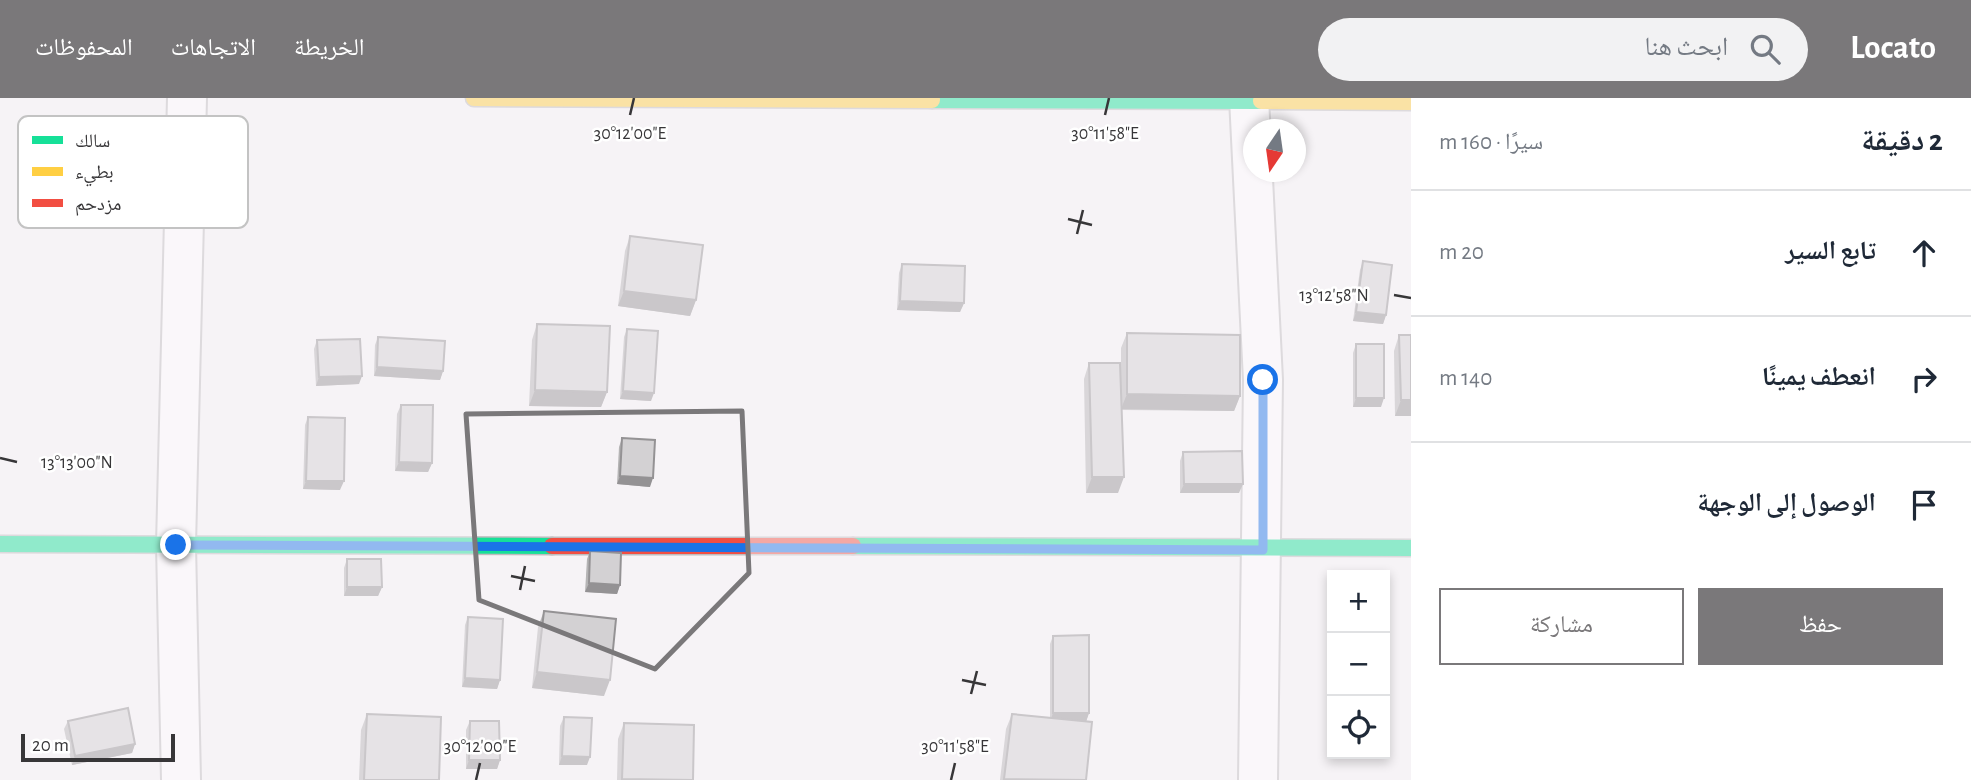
<!DOCTYPE html>
<html lang="ar">
<meta charset="utf-8">
<style>
:root{--surface:#fff;--page:#f2f2f3;--text:#1f2937;--muted:#747a83;--line:#e0e1e3;--accent:#7a787a}
body{margin:0;font-family:"Alegreya Sans","Noto Naskh Arabic",sans-serif;background:var(--page);color:var(--text);direction:rtl}
.controls{position:absolute;right:21px;bottom:21px;display:grid;overflow:hidden;border-radius:0px;box-shadow:0 4px 10px #0003}
.controls button{width:63px;height:63px;display:grid;place-items:center;padding:0;border:0;border-bottom:2px solid var(--line);background:var(--surface);color:var(--text);font:35px sans-serif}
.compass{position:absolute;left:1243px;top:21px;width:63px;height:63px;border-radius:50%;background:var(--surface);box-shadow:0 4px 10px #0003;rotate:193deg}
.scale{position:absolute;left:21px;bottom:18px;width:154px;box-sizing:border-box;padding-left:7px;border:4px solid #373638;border-top:0;font-size:19px;line-height:24px;white-space:nowrap;color:#373638;-webkit-text-stroke:5px #fff;paint-order:stroke}
.stop{position:absolute;width:21px;height:21px;margin:-16px;border:5px solid #1a73e8;border-radius:50%;background:#fff}
.stop.end{background:#1a73e8;border-color:#fff;box-shadow:0 2px 7px #0008}
.list{margin:0;padding:0;list-style:none}
h2{display:flex;justify-content:space-between;align-items:center;height:91px;margin:0;padding:0 28px;font-size:30px}
h2 small{font-size:23px;font-weight:400;color:var(--muted)}
.list li{display:grid;grid-template-columns:46px 1fr auto;gap:21px;align-items:center;box-sizing:border-box;height:126px;padding:0 28px;border-top:2px solid var(--line)}
.list b{display:block;font-size:26px;white-space:nowrap}
.list em{font-size:23px;font-style:normal;color:var(--muted)}
.actions{display:flex;gap:14px;padding:21px 28px}
.actions a{flex:1;padding:16px 0;border:2px solid var(--accent);border-radius:0px;text-align:center;font-size:24px;color:var(--accent)}
.actions .main{background:var(--accent);color:#fff}
.icon{flex:none;width:38px;height:38px;fill:none;stroke:currentColor;stroke-width:2;stroke-linecap:round;stroke-linejoin:round}
.map{position:relative;flex:none;width:1411px;height:682px;overflow:hidden;direction:ltr}
header{display:flex;align-items:center;gap:42px;box-sizing:border-box;height:98px;padding:0 35px;background:var(--accent);color:#fff}
header strong{font-size:33px}
nav{display:flex;gap:38px;margin-inline-start:auto;font-size:24px}
.search{width:490px;height:63px;background:var(--page);display:flex;align-items:center;gap:18px;box-sizing:border-box;padding:0 24px;border-radius:38px;color:var(--muted);font-size:26px}
main{display:flex}
aside{flex:1;background:var(--surface)}
.map>svg:first-child{display:block}
</style>
<header>
<strong>Locato</strong>
<div class="search"><svg class="icon" aria-label="search" viewBox="0 0 24 24"><circle cx="10" cy="10" r="6"/><path d="M15 15l6 6"/></svg>ابحث هنا</div>
<nav><a>الخريطة</a><a>الاتجاهات</a><a>المحفوظات</a></nav>
</header>
<main>
<aside>
<h2>2 دقيقة<small>سيرًا · 160 m</small></h2>
<ul class="list">
<li><svg class="icon" aria-label="ahead" viewBox="0 0 24 24"><path d="M12 20V5M6 11l6-6 6 6"/></svg><div><b>تابع السير</b></div><em>20 m</em></li>
<li><svg class="icon" aria-label="right" viewBox="0 0 24 24"><path d="M7 20v-9h11M14 6l5 5-5 5"/></svg><div><b>انعطف يمينًا</b></div><em>140 m</em></li>
<li><svg class="icon" aria-label="arrive" viewBox="0 0 24 24"><path d="M6 21V4h12l-3 4 3 4H6"/></svg><div><b>الوصول إلى الوجهة</b></div></li>
</ul>
<div class="actions"><a class="main">حفظ</a><a>مشاركة</a></div>
</aside>
<div class="map">
<svg width="1411" height="682" viewBox="0 0 1411 682">
<rect width="100%" height="100%" fill="#f6f3f6"/>
<g fill="none" stroke-linecap="round" stroke-linejoin="round">
<g stroke="#bebcbe" stroke-width="42">
<g id="street">
<path d="M 1249,0 L 1263,282 L 1258,682"/>
<path d="M 181,682 L 176,447 L 187,0"/>
</g>
</g>
<g stroke="#bebcbe" stroke-width="19">
<g id="fast">
<path d="M 932,2 L 1261,3"/>
<path d="M 0,446 L 552,448"/>
<path d="M 853,448 L 1411,450"/>
</g>
</g>
<g stroke="#bebcbe" stroke-width="19">
<g id="slow">
<path d="M 474,0 L 932,2"/>
<path d="M 1261,3 L 1411,4"/>
</g>
</g>
<g stroke="#bebcbe" stroke-width="19">
<path id="jam" d="M 552,448 L 853,448"/>
</g>
<use href="#street" stroke="#fefdfe" stroke-width="38"/>
<use href="#fast" stroke="#16e098" stroke-width="16"/>
<use href="#slow" stroke="#ffcf43" stroke-width="16"/>
<use href="#jam" stroke="#f24e42" stroke-width="16"/>
</g>
<g fill="#b5b4b5">
<path d="M 630,138 L 696,202 L 690,218 L 618,208 L 625,153 Z"/>
<path d="M 1363,163 L 1386,217 L 1383,226 L 1353,223 L 1360,172 Z"/>
<path d="M 902,166 L 964,205 L 960,214 L 897,212 L 899,175 Z"/>
<path d="M 537,226 L 607,294 L 601,309 L 529,308 L 532,242 Z"/>
<path d="M 627,231 L 651,303 L 620,301 L 624,239 Z"/>
<path d="M 1127,235 L 1240,298 L 1234,313 L 1122,312 L 1118,395 L 1086,395 L 1084,281 L 1089,265 L 1121,294 L 1121,250 Z"/>
<path d="M 1399,237 L 1411,318 L 1395,318 L 1394,253 Z"/>
<path d="M 378,239 L 443,273 L 440,282 L 374,278 L 375,247 Z"/>
<path d="M 317,242 L 359,286 L 316,288 L 314,251 Z"/>
<path d="M 1356,246 L 1381,309 L 1353,309 L 1353,255 Z"/>
<path d="M 401,307 L 432,365 L 428,374 L 395,373 L 397,316 Z"/>
<path d="M 308,319 L 340,392 L 303,391 L 305,327 Z"/>
<path d="M 622,340 L 650,389 L 617,386 L 619,349 Z"/>
<path d="M 1183,354 L 1239,395 L 1180,395 L 1180,363 Z"/>
<path d="M 590,453 L 620,487 L 617,496 L 585,494 L 587,461 Z"/>
<path d="M 347,461 L 382,489 L 378,498 L 344,498 L 344,470 Z"/>
<path d="M 544,513 L 604,598 L 532,590 L 538,529 Z"/>
<path d="M 468,519 L 500,582 L 497,591 L 462,589 L 465,527 Z"/>
<path d="M 1053,538 L 1089,615 L 1086,623 L 1086,682 L 1000,682 L 1006,631 L 1012,616 L 1050,620 L 1050,546 Z"/>
<path d="M 367,616 L 439,682 L 359,682 L 361,632 Z"/>
<path d="M 564,619 L 587,667 L 559,667 L 560,628 Z"/>
<path d="M 68,623 L 135,646 L 132,655 L 72,667 L 64,631 Z"/>
<path d="M 470,623 L 500,662 L 497,671 L 466,671 L 466,632 Z"/>
<path d="M 624,625 L 693,682 L 617,682 L 618,641 Z"/>
</g>
<g fill="#949294">
<path d="M 624,193 L 696,202 L 690,218 L 618,208 Z"/>
<path d="M 900,203 L 964,205 L 960,214 L 897,212 Z"/>
<path d="M 1356,214 L 1386,217 L 1383,226 L 1353,223 Z"/>
<path d="M 377,269 L 443,273 L 440,282 L 374,278 Z"/>
<path d="M 362,278 L 359,286 L 316,288 L 319,279 Z"/>
<path d="M 535,292 L 607,294 L 601,309 L 529,308 Z"/>
<path d="M 623,293 L 654,295 L 651,303 L 620,301 Z"/>
<path d="M 1127,296 L 1240,298 L 1234,313 L 1121,311 Z"/>
<path d="M 1356,300 L 1384,300 L 1381,309 L 1353,309 Z"/>
<path d="M 1401,302 L 1411,302 L 1411,318 L 1395,318 Z"/>
<path d="M 399,364 L 432,365 L 428,374 L 395,373 Z"/>
<path d="M 620,378 L 653,380 L 650,389 L 617,386 Z"/>
<path d="M 1092,379 L 1124,379 L 1118,395 L 1086,395 Z"/>
<path d="M 306,383 L 344,383 L 340,392 L 303,391 Z"/>
<path d="M 1184,386 L 1243,386 L 1239,395 L 1180,395 Z"/>
<path d="M 589,485 L 620,487 L 617,496 L 585,494 Z"/>
<path d="M 347,489 L 382,489 L 378,498 L 344,498 Z"/>
<path d="M 537,574 L 610,582 L 604,598 L 532,590 Z"/>
<path d="M 465,580 L 500,582 L 497,591 L 462,589 Z"/>
<path d="M 1053,615 L 1089,615 L 1086,624 L 1050,624 Z"/>
<path d="M 135,646 L 132,655 L 72,667 L 75,658 Z"/>
<path d="M 562,658 L 590,659 L 587,667 L 559,667 Z"/>
<path d="M 469,662 L 500,662 L 497,671 L 466,671 Z"/>
</g>
<g fill="#d3d1d3" stroke="#949294" stroke-width="2">
<path d="M 630,138 L 703,147 L 696,202 L 624,193 Z"/>
<path d="M 1363,163 L 1392,167 L 1386,217 L 1356,214 Z"/>
<path d="M 902,166 L 965,168 L 964,205 L 900,203 Z"/>
<path d="M 537,226 L 610,228 L 607,294 L 535,292 Z"/>
<path d="M 627,231 L 658,233 L 654,295 L 623,293 Z"/>
<path d="M 1127,235 L 1240,237 L 1240,298 L 1127,296 Z"/>
<path d="M 1399,237 L 1411,237 L 1411,302 L 1401,302 Z"/>
<path d="M 378,239 L 445,243 L 443,273 L 377,269 Z"/>
<path d="M 360,241 L 362,278 L 319,279 L 317,242 Z"/>
<rect x="1356" y="246" width="28" height="54"/>
<path d="M 1089,265 L 1120,265 L 1124,379 L 1092,379 Z"/>
<path d="M 401,307 L 433,307 L 432,365 L 399,364 Z"/>
<path d="M 308,319 L 345,320 L 344,383 L 306,383 Z"/>
<path d="M 622,340 L 655,342 L 653,380 L 620,378 Z"/>
<path d="M 1242,353 L 1243,386 L 1184,386 L 1183,354 Z"/>
<path d="M 590,453 L 621,455 L 620,487 L 589,485 Z"/>
<path d="M 347,461 L 381,461 L 382,489 L 347,489 Z"/>
<path d="M 544,513 L 616,521 L 610,582 L 537,574 Z"/>
<path d="M 468,519 L 503,521 L 500,582 L 465,580 Z"/>
<path d="M 1089,537 L 1089,615 L 1053,615 L 1053,538 Z"/>
<path d="M 128,610 L 135,646 L 75,658 L 68,623 Z"/>
<path d="M 367,616 L 441,619 L 439,682 L 364,682 Z"/>
<path d="M 1012,616 L 1092,624 L 1086,682 L 1004,681 Z"/>
<path d="M 564,619 L 592,620 L 590,659 L 562,658 Z"/>
<path d="M 470,623 L 499,623 L 500,662 L 469,662 Z"/>
<path d="M 624,625 L 694,627 L 693,682 L 622,681 Z"/>
</g>
<g fill="none" stroke-linecap="round" stroke-linejoin="round">
<path stroke="#1a73e8" stroke-width="9" d="M 176,447 L 1263,452 L 1263,282"/>
</g>
<path d="M0 0H1411V682H0ZM 742,313 L 749,475 L 655,571 L 479,502 L 466,316 Z" fill="#f6f3f6" fill-opacity=".55" fill-rule="evenodd"/>
<path fill="none" stroke="#7a787a" stroke-width="5" stroke-linejoin="round" d="M 742,313 L 749,475 L 655,571 L 479,502 L 466,316 Z"/>
<path fill="none" stroke="#373638" stroke-width="2.5" d="M 630,17 L 634,0M 1105,17 L 1109,0M 1068,121 L 1092,127M 1077,136 L 1083,112M 1394,197 L 1411,200M 0,360 L 17,364M 511,478 L 535,483M 520,492 L 525,468M 962,582 L 986,587M 971,596 L 977,573M 476,682 L 480,665M 951,682 L 955,665"/>
<rect x="18" y="18" width="230" height="112" rx="10" fill="#fff" stroke="#c3c3c3" stroke-width="2"/>
<rect x="32" y="38" width="31" height="8" fill="#16e098"/>
<rect x="32" y="69" width="31" height="9" fill="#ffcf43"/>
<rect x="32" y="101" width="31" height="8" fill="#f24e42"/>
<g font-size="19" fill="#373638">
<text x="75" y="49">سالك</text>
<text x="75" y="80">بطيء</text>
<text x="75" y="112">مزدحم</text>
</g>
<g font-size="18" text-anchor="middle" fill="#373638" stroke="#fff" stroke-width="5" stroke-linejoin="round" paint-order="stroke">
<text x="1105" y="41">30°11'58"E</text>
<text x="630" y="41">30°12'00"E</text>
<text x="1334" y="203">13°12'58"N</text>
<text x="77" y="370">13°13'00"N</text>
<text x="480" y="654">30°12'00"E</text>
<text x="955" y="654">30°11'58"E</text>
</g>
</svg>
<div class="controls">
<button>+</button>
<button>−</button>
<button><svg class="icon" aria-label="locate" viewBox="0 0 24 24"><circle cx="12" cy="12" r="6"/><path d="M12 2v4M12 18v4M2 12h4M18 12h4"/></svg></button>
</div>
<svg class="compass" viewBox="-18 -18 36 36"><path d="M0-13l5 13h-10z" fill="#e53935"/><path d="M0 13l5-13h-10z" fill="#747a83"/></svg>
<div class="scale">20 m</div>
<div class="stop" style="left:1263px;top:282px"></div>
<div class="stop end" style="left:176px;top:447px"></div>
</div>
</main>
